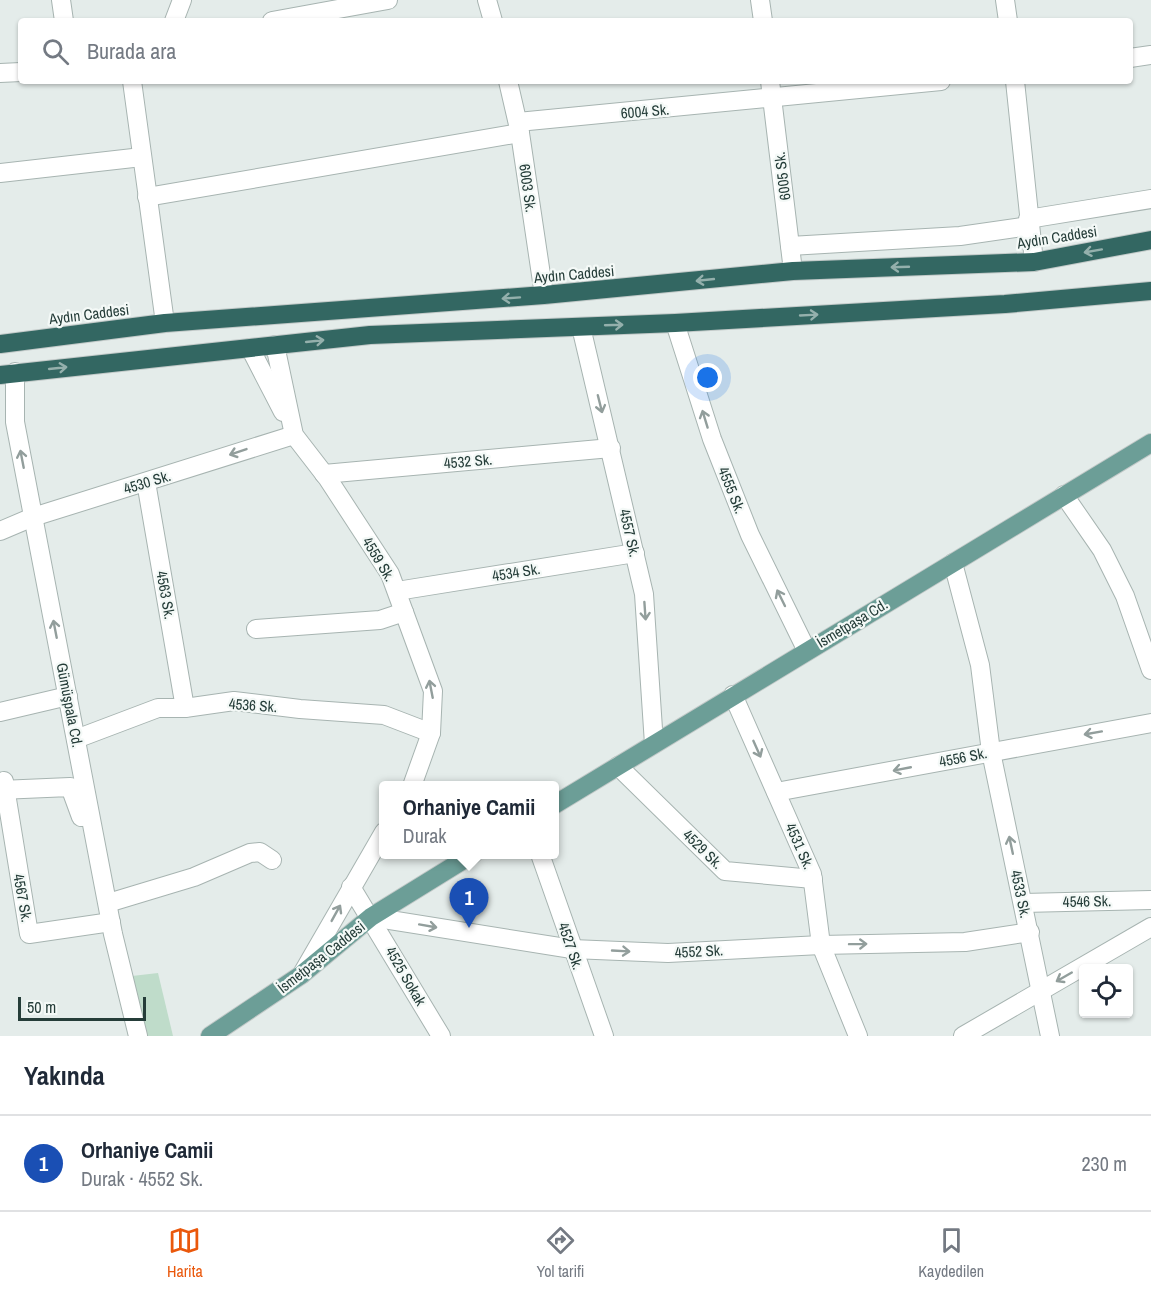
<!DOCTYPE html>
<html lang="tr">
<meta charset="utf-8">
<style>
:root{--surface:#fff;--page:#f2f2f3;--text:#1f2937;--muted:#747a83;--line:#e0e1e3;--accent:#ea580c}
body{margin:0;font-family:"Archivo Narrow",sans-serif;background:var(--page);color:var(--text)}
.controls{position:absolute;right:18px;bottom:18px;display:grid;overflow:hidden;border-radius:6px;box-shadow:0 2px 4px #0004}
.controls button{width:54px;height:54px;display:grid;place-items:center;padding:0;border:0;border-bottom:2px solid var(--line);background:var(--surface);color:var(--text);font:30px sans-serif}
.scale{position:absolute;left:18px;bottom:15px;width:128px;box-sizing:border-box;padding-left:6px;border:3px solid #253d39;border-top:0;font-size:16px;line-height:21px;white-space:nowrap;color:#253d39;-webkit-text-stroke:4px #f4f9f7;paint-order:stroke}
.you{position:absolute;left:708px;top:378px;width:21px;height:21px;margin:-15px;border:4px solid #fff;border-radius:50%;background:#1a73e8;box-shadow:0 0 0 9px #1a73e833}
.badge{display:grid;place-items:center;width:39px;height:39px;border-radius:50%;background:var(--accent);color:#fff;font-size:20px;font-weight:700}
.pin{position:absolute;translate:-50% -50px;filter:drop-shadow(0 2px 3px #0008)}
.pin::after{content:'';position:absolute;top:32px;width:21px;height:18px;background:inherit;clip-path:polygon(0 0,100% 0,50% 100%)}
.popup{position:absolute;left:379px;top:781px;width:180px;height:78px;box-sizing:border-box;display:grid;place-content:center;border-radius:6px;background:var(--surface);filter:drop-shadow(0 2px 4px #0005);font-size:20px;white-space:nowrap;color:var(--muted)}
.popup b{font-size:22px;color:var(--text)}
.popup::after{content:'';position:absolute;left:50%;top:100%;margin-left:-12px;border:12px solid transparent;border-top-color:var(--surface)}
.list{margin:0;padding:0;list-style:none}
h2{display:flex;justify-content:space-between;align-items:center;height:78px;margin:0;padding:0 24px;font-size:26px}
h2 small{font-size:20px;font-weight:400;color:var(--muted)}
.list li{display:grid;grid-template-columns:39px 1fr auto;gap:18px;align-items:center;box-sizing:border-box;height:96px;padding:0 24px;border-top:2px solid var(--line)}
.list b{display:block;font-size:22px;white-space:nowrap}
.list p{margin:0;font-size:20px;white-space:nowrap;color:var(--muted)}
.list em{font-size:20px;font-style:normal;color:var(--muted)}
.icon{flex:none;width:33px;height:33px;fill:none;stroke:currentColor;stroke-width:2;stroke-linecap:round;stroke-linejoin:round}
.map{position:relative;flex:none;width:1151px;height:1036px;overflow:hidden}
.search{position:absolute;background:var(--surface);box-shadow:0 2px 4px #0004;left:18px;right:18px;top:18px;height:66px;display:flex;align-items:center;gap:15px;box-sizing:border-box;padding:0 21px;border-radius:6px;color:var(--muted);font-size:22px}
.sheet{height:174px;background:var(--surface)}
nav{display:flex;justify-content:space-around;align-items:center;box-sizing:border-box;height:84px;border-top:2px solid var(--line);background:var(--surface);font-size:16px;color:var(--muted)}
nav a{display:grid;justify-items:center;gap:3px}
nav .on{color:var(--accent)}
.map>svg:first-child{display:block}
</style>
<div class="map">
<svg width="1151" height="1036" viewBox="0 0 1151 1036">
<rect width="100%" height="100%" fill="#e4ecea"/>
<path fill="#bfdcca" d="M 158,973 L 173,1036 L 144,1036 L 132,976 Z"/>
<g fill="none" stroke-linecap="round" stroke-linejoin="round">
<g stroke="#a7b4b1" stroke-width="20">
<g id="minor">
<path d="M 61,0 L 64,21"/>
<path d="M 487,0 L 493,21"/>
<path d="M 760,0 L 763,21"/>
<path d="M 1005,0 L 1008,21"/>
<path d="M 174,21 L 182,0"/>
<path d="M 272,21 L 388,0"/>
<path d="M 1130,58 L 1151,55"/>
<path d="M 0,73 L 21,72"/>
<path d="M 132,81 L 165,323"/>
<path d="M 508,81 L 520,133 L 544,295"/>
<path d="M 770,81 L 793,271"/>
<path d="M 1015,81 L 1034,262"/>
<path d="M 518,122 L 941,81"/>
<path d="M 0,173 L 142,157"/>
<path d="M 147,197 L 520,133"/>
<path d="M 1028,219 L 1151,199"/>
<path d="M 790,246 L 960,236 L 1029,226"/>
<path d="M 675,323 L 712,439 L 750,535 L 807,651"/>
<path d="M 581,327 L 644,594 L 654,744"/>
<path d="M 275,345 L 294,435 L 328,479 L 390,574 L 433,691 L 431,733 L 412,786"/>
<path d="M 250,348 L 283,412"/>
<path d="M 15,372 L 15,422 L 113,934 L 138,1036"/>
<path d="M 324,474 L 611,448"/>
<path d="M 146,482 L 185,708"/>
<path d="M 1064,495 L 1102,550 L 1125,596 L 1151,670"/>
<path d="M 0,531 L 33,517 L 294,435"/>
<path d="M 953,563 L 980,665 L 991,752 L 1050,1036"/>
<path d="M 397,591 L 635,553"/>
<path d="M 256,629 L 380,620 L 404,612"/>
<path d="M 733,695 L 812,874 L 821,945 L 858,1036"/>
<path d="M 0,712 L 68,696"/>
<path d="M 76,739 L 158,708 L 185,708 L 234,701 L 300,709 L 384,715 L 431,733"/>
<path d="M 618,766 L 725,871 L 813,879"/>
<path d="M 4,781 L 29,934 L 111,922"/>
<path d="M 0,790 L 70,787 L 81,817"/>
<path d="M 776,792 L 1151,723"/>
<path d="M 540,854 L 604,1036"/>
<path d="M 351,887 L 441,1036"/>
<path d="M 108,903 L 194,877 L 250,853 L 260,852 L 272,860"/>
<path d="M 1023,903 L 1151,900"/>
<path d="M 371,917 L 572,949 L 668,953 L 821,945 L 965,942 L 1030,932"/>
<path d="M 302,974 L 384,832"/>
<path d="M 963,1036 L 1151,927"/>
</g>
</g>
<g stroke="#c2c9c8" stroke-width="20">
<g id="major">
<path d="M 554,805 L 1151,443"/>
<path d="M 210,1036 L 301,975 L 371,917 L 473,854"/>
</g>
</g>
<g stroke="#c2c9c8" stroke-width="20">
<g id="highway">
<path d="M 0,344 L 165,323 L 544,295 L 793,271 L 1034,262 L 1151,240"/>
<path d="M 0,375 L 370,335 L 675,323 L 1005,304 L 1151,291"/>
</g>
</g>
<use href="#minor" stroke="#fff" stroke-width="18"/>
<use href="#major" stroke="#6c9e97" stroke-width="18"/>
<use href="#highway" stroke="#336762" stroke-width="18"/>
</g>
<defs><path id="oneway-shaft" d="M-6 0H5M1.5-3L5.5 0L1.5 3" fill="none" stroke-width="1.6" stroke-linecap="round" stroke-linejoin="round" transform="scale(1.5)"/></defs>
<g stroke="#94b0ac">
<use href="#oneway-shaft" transform="translate(1093 251) rotate(170)"/>
<use href="#oneway-shaft" transform="translate(900 267) rotate(178)"/>
<use href="#oneway-shaft" transform="translate(705 280) rotate(174)"/>
<use href="#oneway-shaft" transform="translate(511 298) rotate(176)"/>
<use href="#oneway-shaft" transform="translate(809 315) rotate(-3)"/>
<use href="#oneway-shaft" transform="translate(614 325) rotate(-2)"/>
<use href="#oneway-shaft" transform="translate(315 341) rotate(-6)"/>
<use href="#oneway-shaft" transform="translate(58 368) rotate(-6)"/>
</g>
<g stroke="#929e9c">
<use href="#oneway-shaft" transform="translate(600 404) rotate(76)"/>
<use href="#oneway-shaft" transform="translate(705 419) rotate(-107)"/>
<use href="#oneway-shaft" transform="translate(238 452) rotate(161)"/>
<use href="#oneway-shaft" transform="translate(22 459) rotate(-101)"/>
<use href="#oneway-shaft" transform="translate(781 598) rotate(-116)"/>
<use href="#oneway-shaft" transform="translate(645 611) rotate(86)"/>
<use href="#oneway-shaft" transform="translate(55 629) rotate(-101)"/>
<use href="#oneway-shaft" transform="translate(431 689) rotate(-101)"/>
<use href="#oneway-shaft" transform="translate(1093 733) rotate(170)"/>
<use href="#oneway-shaft" transform="translate(757 749) rotate(66)"/>
<use href="#oneway-shaft" transform="translate(902 769) rotate(169)"/>
<use href="#oneway-shaft" transform="translate(1011 845) rotate(-102)"/>
<use href="#oneway-shaft" transform="translate(336 913) rotate(-61)"/>
<use href="#oneway-shaft" transform="translate(428 926) rotate(10)"/>
<use href="#oneway-shaft" transform="translate(858 944) rotate(-1)"/>
<use href="#oneway-shaft" transform="translate(621 951) rotate(3)"/>
<use href="#oneway-shaft" transform="translate(1064 977) rotate(150)"/>
</g>
<g text-anchor="middle" dominant-baseline="central" stroke-width="4.5" stroke-linejoin="round" paint-order="stroke">
<g font-size="15" fill="#253d39" stroke="#f4f9f7">
<text transform="translate(645 111) rotate(-5)">6004 Sk.</text>
<text transform="translate(782 176) rotate(-97)">6005 Sk.</text>
<text transform="translate(528 188) rotate(82)">6003 Sk.</text>
<text transform="translate(1057 237) rotate(-9)">Aydın Caddesi</text>
<text transform="translate(574 274) rotate(-5)">Aydın Caddesi</text>
<text transform="translate(89 314) rotate(-7)">Aydın Caddesi</text>
<text transform="translate(468 461) rotate(-5)">4532 Sk.</text>
<text transform="translate(147 482) rotate(-17)">4530 Sk.</text>
<text transform="translate(732 490) rotate(68)">4555 Sk.</text>
<text transform="translate(630 533) rotate(77)">4557 Sk.</text>
<text transform="translate(379 559) rotate(59)">4559 Sk.</text>
<text transform="translate(516 572) rotate(-9)">4534 Sk.</text>
<text transform="translate(166 595) rotate(80)">4563 Sk.</text>
<text transform="translate(852 623) rotate(-31)">İsmetpaşa Cd.</text>
<text transform="translate(70 705) rotate(79)">Gümüşpala Cd.</text>
<text transform="translate(253 705) rotate(4)">4536 Sk.</text>
<text transform="translate(963 757) rotate(-11)">4556 Sk.</text>
<text transform="translate(800 846) rotate(66)">4531 Sk.</text>
<text transform="translate(703 849) rotate(44)">4529 Sk.</text>
<text transform="translate(1021 894) rotate(78)">4533 Sk.</text>
<text transform="translate(23 898) rotate(80)">4567 Sk.</text>
<text transform="translate(1087 901) rotate(-1)">4546 Sk.</text>
<text transform="translate(571 946) rotate(71)">4527 Sk.</text>
<text transform="translate(699 951) rotate(-3)">4552 Sk.</text>
<text transform="translate(321 957) rotate(-38)">İsmetpaşa Caddesi</text>
<text transform="translate(406 976) rotate(60)">4525 Sokak</text>
</g>
</g>
</svg>
<div class="controls">
<button><svg class="icon" aria-label="locate" viewBox="0 0 24 24"><circle cx="12" cy="12" r="6"/><path d="M12 2v4M12 18v4M2 12h4M18 12h4"/></svg></button>
</div>
<div class="scale">50 m</div>
<div class="you"></div>
<div class="pin badge" style="left:469px;top:928px;background:#1a4fb4">1</div>
<div class="popup"><b>Orhaniye Camii</b>Durak</div>
<div class="search"><svg class="icon" aria-label="search" viewBox="0 0 24 24"><circle cx="10" cy="10" r="6"/><path d="M15 15l6 6"/></svg>Burada ara</div>
</div>
<section class="sheet">
<h2>Yakında<small></small></h2>
<ul class="list">
<li><span class="badge" style="background:#1a4fb4">1</span><div><b>Orhaniye Camii</b><p>Durak · 4552 Sk.</p></div><em>230 m</em></li>
</ul>
</section>
<nav>
<a class="on"><svg class="icon" aria-label="map" viewBox="0 0 24 24"><path d="M3 6l6-2 6 2 6-2v14l-6 2-6-2-6 2zM9 4v14M15 6v14"/></svg>Harita</a>
<a><svg class="icon" aria-label="directions" viewBox="0 0 24 24"><path d="M12 3l9 9-9 9-9-9zM9 14v-3h6M13 9l2 2-2 2"/></svg>Yol tarifi</a>
<a><svg class="icon" aria-label="saved" viewBox="0 0 24 24"><path d="M7 4h10v16l-5-4-5 4z"/></svg>Kaydedilen</a>
</nav>
